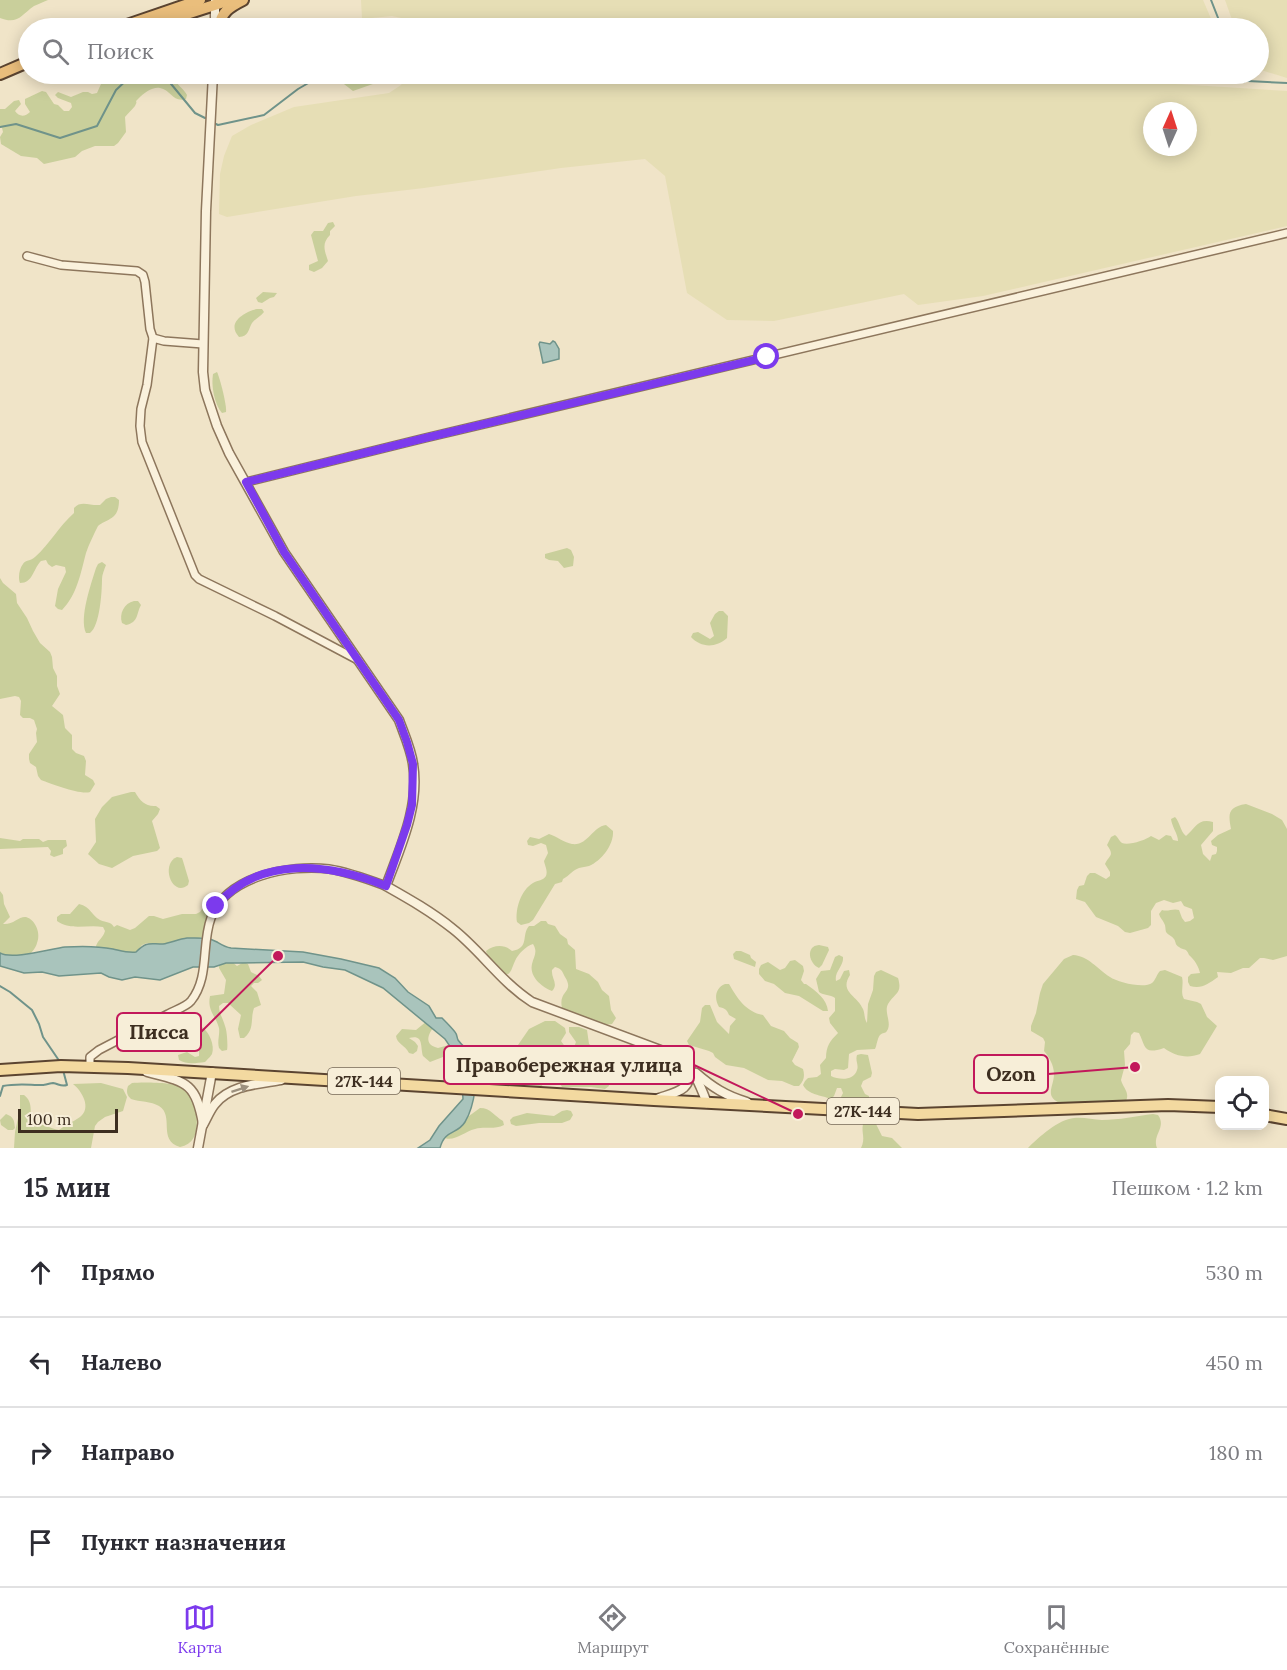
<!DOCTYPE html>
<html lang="ru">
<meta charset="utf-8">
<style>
:root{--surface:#fff;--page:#f2f2f3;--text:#2b2b33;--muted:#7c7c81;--line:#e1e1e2;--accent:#7c3aed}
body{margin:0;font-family:Lora,serif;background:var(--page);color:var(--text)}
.controls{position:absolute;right:18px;bottom:18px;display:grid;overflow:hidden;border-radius:12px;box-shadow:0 3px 15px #0003}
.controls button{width:54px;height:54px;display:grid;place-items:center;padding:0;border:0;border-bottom:2px solid var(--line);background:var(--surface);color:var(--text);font:30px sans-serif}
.compass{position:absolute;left:1143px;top:102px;width:54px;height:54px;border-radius:50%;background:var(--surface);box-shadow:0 3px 15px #0003;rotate:3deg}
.scale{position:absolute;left:18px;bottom:15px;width:100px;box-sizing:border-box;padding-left:6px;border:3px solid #3d2e20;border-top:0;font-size:16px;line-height:21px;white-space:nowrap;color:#3d2e20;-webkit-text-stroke:4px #f7eed8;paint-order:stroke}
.stop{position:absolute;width:18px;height:18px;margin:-14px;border:4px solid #7c3aed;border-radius:50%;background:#fff}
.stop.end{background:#7c3aed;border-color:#fff;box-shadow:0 2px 6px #0008}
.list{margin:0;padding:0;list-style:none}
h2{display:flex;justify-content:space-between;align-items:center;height:78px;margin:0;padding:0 24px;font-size:26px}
h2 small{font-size:20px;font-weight:400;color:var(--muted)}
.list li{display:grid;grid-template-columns:39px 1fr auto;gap:18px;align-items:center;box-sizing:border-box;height:90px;padding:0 24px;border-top:2px solid var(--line)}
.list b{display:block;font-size:22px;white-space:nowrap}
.list em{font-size:20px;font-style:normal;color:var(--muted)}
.icon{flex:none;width:33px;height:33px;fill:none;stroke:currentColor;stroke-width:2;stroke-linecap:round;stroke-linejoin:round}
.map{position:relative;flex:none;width:1287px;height:1148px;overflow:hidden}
.search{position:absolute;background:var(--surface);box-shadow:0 3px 15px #0003;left:18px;right:18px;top:18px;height:66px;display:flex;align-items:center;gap:15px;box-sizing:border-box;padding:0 21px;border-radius:33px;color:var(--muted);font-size:22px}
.sheet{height:438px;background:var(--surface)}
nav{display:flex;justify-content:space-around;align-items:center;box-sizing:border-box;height:84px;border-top:2px solid var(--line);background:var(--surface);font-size:16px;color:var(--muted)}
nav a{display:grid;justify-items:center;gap:3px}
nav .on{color:var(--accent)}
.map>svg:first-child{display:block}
</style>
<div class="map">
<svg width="1287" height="1148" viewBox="0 0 1287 1148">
<rect width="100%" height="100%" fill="#f0e4c8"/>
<g fill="#e6deb5" fill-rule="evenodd">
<path d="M 361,0 L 1203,0 L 1215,28 L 410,28 L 410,25 L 406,19 L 392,16 L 362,19 Z"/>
<path d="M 1225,0 L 1287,0 L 1287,78 L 1261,70 L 1259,68 L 1258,28 L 1235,28 Z"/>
<path d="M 408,74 L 1016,74 L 1287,91 L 1287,226 L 983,296 L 918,305 L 904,294 L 774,321 L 727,320 L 687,293 L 665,176 L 645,159 L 561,168 L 424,188 L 356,196 L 227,217 L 219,214 L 220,174 L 224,156 L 232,136 L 251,125 L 294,107 L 389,93 L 401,85 ZM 1152,111 L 1188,111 L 1188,147 L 1152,147 Z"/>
</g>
<g fill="#c9cf9b">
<path d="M 0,0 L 48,0 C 43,2 39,4 34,6 C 21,15 18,25 0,18 Z"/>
<path d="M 137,74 L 162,74 L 166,81 L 176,81 C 179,87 184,89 187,95 L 186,99 C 173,103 171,90 160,88 C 154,86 143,93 139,98 C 133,104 139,99 135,106 C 132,110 128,113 125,117 L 126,132 L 118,143 L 114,146 L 95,146 L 82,151 L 75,157 L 44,164 L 37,158 L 21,156 L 1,144 L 0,137 L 3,132 L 2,128 L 0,128 L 0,109 L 5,109 L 14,101 L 19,100 L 21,104 L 15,111 C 19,117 25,117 30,112 L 25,104 L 25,99 L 42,91 L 46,92 L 54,104 L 58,105 L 64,111 L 69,111 L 72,107 L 71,103 L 58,98 L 55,95 L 58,92 L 71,97 L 83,92 L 88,92 L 92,94 L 97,93 L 101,84 C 107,83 110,78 116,77 C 125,73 125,81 137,74 Z"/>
<path d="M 331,74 L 389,74 L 387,79 L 353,91 Z"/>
<path d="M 333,222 L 335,226 L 330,231 L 330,235 C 321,244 325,251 328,261 L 322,268 L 314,272 L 309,270 L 309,265 L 318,261 L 311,235 L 314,231 L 323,231 L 328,223 Z"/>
<path d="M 263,292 L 277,293 L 274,297 L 270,298 L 262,303 L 258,302 L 256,298 Z"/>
<path d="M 257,309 L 262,309 L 264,312 C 260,317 256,318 252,323 C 248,330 249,336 239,337 C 226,323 244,312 257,309 Z"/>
<path d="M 217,372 C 220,378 227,406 226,412 L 222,413 C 214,404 211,385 213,374 Z"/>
<path d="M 111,497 L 115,497 L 119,500 C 119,520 108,518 98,526 C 94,534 89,544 86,553 C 81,572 77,595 62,610 L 58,609 L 55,606 L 58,589 L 66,572 L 65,567 L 56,565 L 52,567 L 48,564 L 46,560 L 41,561 C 33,569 33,583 20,583 C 18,578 19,569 23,564 C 25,560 31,561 35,557 C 50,544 58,527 74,513 L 74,508 C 81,500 90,506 100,505 L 106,499 Z"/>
<path d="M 567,548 L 571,550 L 574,557 L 573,566 L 564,568 L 558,561 L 549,560 L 545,558 L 545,554 Z"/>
<path d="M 102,562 L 106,565 C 104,570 102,575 102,579 C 102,591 100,626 90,633 L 86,633 C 79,618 91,584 96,568 L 98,564 Z"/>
<path d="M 0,578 L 3,583 L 16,594 L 17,603 L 27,618 L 33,631 L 40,643 L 50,652 L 52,657 L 53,668 L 57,676 L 57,686 L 60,694 L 52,706 L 63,715 L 65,728 L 72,735 L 72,749 L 76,753 L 84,756 L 86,761 L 85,775 L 93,780 L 95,784 L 90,792 C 80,795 52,784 41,780 L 38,776 L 36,767 L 30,763 L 29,759 L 29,754 L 37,742 L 36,733 L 37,729 L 34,720 L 30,718 L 23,718 L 20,715 L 21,701 L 19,697 L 15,696 L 0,699 Z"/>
<path d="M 134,601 L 138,601 L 141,605 C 136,614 139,622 126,625 L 122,623 C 119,614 124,603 134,601 Z"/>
<path d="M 719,611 L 723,611 L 728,616 L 727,638 C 716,648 701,648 691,637 L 693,633 L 698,632 L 710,639 L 714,636 L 710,623 L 715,614 Z"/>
<path d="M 131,792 L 135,792 C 140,801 146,807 156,806 L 160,809 L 158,814 L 152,821 L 160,848 L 157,851 L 133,856 L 112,868 L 99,864 L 88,854 L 96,842 L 95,819 L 102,807 L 112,797 Z"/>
<path d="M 1246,804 L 1272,814 L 1282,820 L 1287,829 L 1287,956 L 1273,960 L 1264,958 L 1260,958 L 1249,968 L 1243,968 L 1231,973 L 1217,972 L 1218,977 C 1208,984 1202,989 1190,986 L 1188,982 L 1188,977 L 1191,974 L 1200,973 C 1199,967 1194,959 1189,955 C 1186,947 1184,951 1179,947 C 1175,945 1176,942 1174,939 C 1172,936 1168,935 1166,932 C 1165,929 1166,926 1164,923 C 1163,920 1160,918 1159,914 L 1162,910 C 1168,912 1173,908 1179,910 L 1182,918 L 1185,922 L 1190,921 L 1194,918 L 1192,909 L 1184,906 L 1181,901 L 1173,903 L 1164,900 L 1156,903 L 1151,911 L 1151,925 L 1148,928 L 1130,933 L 1125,932 L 1118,926 L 1096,917 L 1085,902 L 1076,899 L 1077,890 L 1079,886 L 1084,885 L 1087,876 L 1090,873 L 1095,873 L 1106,879 L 1110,876 L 1110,872 L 1105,864 C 1109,855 1115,856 1107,845 L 1111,837 L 1115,835 C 1118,837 1119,841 1122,843 C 1128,846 1146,840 1151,836 L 1159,840 L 1166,835 L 1171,836 L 1173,840 L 1178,841 C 1178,834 1172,827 1171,819 L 1175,817 C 1180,822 1180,831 1186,836 C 1196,828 1197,818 1213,822 L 1213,831 L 1201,845 L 1203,854 L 1210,861 L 1212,855 L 1216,854 L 1217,851 L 1217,847 L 1212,845 L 1211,841 L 1218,835 L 1231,829 C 1228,813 1228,807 1246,804 Z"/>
<path d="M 606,825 L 613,831 C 614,845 601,861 589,866 C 586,867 582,867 579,868 C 573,870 570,875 563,879 L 562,882 L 555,884 L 533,920 L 529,923 L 521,925 L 517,922 C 515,909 521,890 533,883 C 538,880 543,881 546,876 C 548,871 545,866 544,861 L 548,853 L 546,845 L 541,843 L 533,846 L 528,845 L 527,841 L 530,837 L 539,839 L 549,834 C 556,836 565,843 572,844 C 588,846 592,827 606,825 Z"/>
<path d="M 0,838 L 20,841 L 23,839 L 39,839 L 43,842 L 48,840 L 66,840 L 67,846 L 63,849 L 63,854 L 54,857 L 50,855 L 51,851 L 48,847 L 0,849 Z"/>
<path d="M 177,857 L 182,858 L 183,861 L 189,881 L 188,885 C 172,898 160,864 177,857 Z"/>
<path d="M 0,891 L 3,895 L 4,904 L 10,917 L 3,924 C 13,925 19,916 26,917 C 36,920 41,934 37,943 C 36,948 30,955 25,958 L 0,955 Z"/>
<path d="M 79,904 C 91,907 91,915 100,920 C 107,923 110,921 114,927 L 117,925 L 130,930 L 135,928 L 149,916 L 154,916 L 163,919 L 182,914 L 196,914 L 200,912 L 205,905 L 210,904 L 214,906 C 216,916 213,931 202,937 C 198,939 192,938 188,939 C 180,942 172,946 165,949 L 147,943 L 142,945 L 136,953 L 127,953 L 119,950 L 117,953 L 97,950 L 96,946 C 98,940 103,938 105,931 L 103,927 C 88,924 70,931 57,921 L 57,917 L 61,914 L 70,914 Z"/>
<path d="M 541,921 L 546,921 L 548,924 L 555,926 L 560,934 L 567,939 L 568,944 L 575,950 L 576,969 L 589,974 L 598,982 L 602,990 L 609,996 L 611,1010 L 616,1018 L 612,1024 C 599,1027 574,1015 562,1008 C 558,990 575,993 565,977 C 562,971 562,969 555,967 L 552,970 C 551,978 559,984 552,991 C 542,987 529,977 532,964 C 534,956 538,952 533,944 C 526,946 518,954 515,961 C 510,972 510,981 497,967 C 492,962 488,959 486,951 C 494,945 504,944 512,951 C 530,948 521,935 529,926 L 534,926 Z"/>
<path d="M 819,945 L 828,947 L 829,950 L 822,965 L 819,968 C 809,964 805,946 819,945 Z"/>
<path d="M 736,951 L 741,951 L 750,955 L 751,958 L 756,962 L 755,967 L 734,959 L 733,954 Z"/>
<path d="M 839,955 L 843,957 C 844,966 834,972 836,981 L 840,979 L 844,971 L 849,970 L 850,975 C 839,992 857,995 863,1009 C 865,1014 864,1018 867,1023 L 868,1004 L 873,990 L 874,976 L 876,972 L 881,970 L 898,978 C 903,994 894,993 888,1004 C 884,1012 891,1021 888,1029 C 885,1035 885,1031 880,1035 C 877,1039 877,1045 875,1049 L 857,1050 L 849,1054 L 848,1068 L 844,1070 L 835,1069 L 831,1071 L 831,1076 C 839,1080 854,1081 857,1070 C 859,1065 855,1061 857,1055 L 861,1054 L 868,1055 L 872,1073 L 871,1077 L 863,1081 L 861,1086 L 865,1094 L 869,1096 L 869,1101 C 862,1108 851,1106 843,1102 L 841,1097 L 843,1093 L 841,1088 L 837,1088 L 834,1096 L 831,1099 C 821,1095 808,1095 803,1085 L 805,1081 L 808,1078 L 817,1077 L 821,1074 L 820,1065 L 826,1058 C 826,1046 830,1041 838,1033 L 830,1023 L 829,1018 L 835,1011 L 835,998 C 830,994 824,996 819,992 L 816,979 L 821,971 L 830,970 L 835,957 Z"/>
<path d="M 1073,955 C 1089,956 1097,969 1110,977 C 1117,982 1144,989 1152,983 C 1155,981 1157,974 1160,971 L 1165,970 L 1182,977 C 1184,985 1180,992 1184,999 L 1197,1002 L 1201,1004 L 1207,1017 L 1217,1026 L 1200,1054 C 1187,1059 1175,1056 1164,1048 C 1143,1055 1146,1047 1139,1033 L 1134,1032 L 1131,1035 L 1130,1044 L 1124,1051 L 1125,1065 L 1121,1080 C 1123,1088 1130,1092 1126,1101 L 1122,1103 L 1062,1104 C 1043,1097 1054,1087 1054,1074 C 1054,1065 1049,1057 1044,1051 L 1045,1042 L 1043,1038 L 1031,1031 L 1031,1026 L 1036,1013 L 1040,993 L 1043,984 L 1064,959 Z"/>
<path d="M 795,960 L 803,966 L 804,971 L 801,980 L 804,984 L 806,984 C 816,991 827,999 828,1011 L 823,1011 L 799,996 L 785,993 L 774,984 L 765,981 L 759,974 L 759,969 L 761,965 L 768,962 L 780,970 L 785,968 L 790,961 Z"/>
<path d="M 231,961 L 237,966 L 244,962 L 248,964 L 251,972 L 259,976 L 262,980 L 258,983 L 254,983 L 251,986 L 257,992 L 261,1005 L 254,1008 C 250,1020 255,1029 244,1038 L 240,1038 L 238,1029 L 241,1015 L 228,1003 L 223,1003 L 219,1006 C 219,1014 223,1018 225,1026 C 227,1030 228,1046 227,1050 L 222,1051 L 219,1048 C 217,1041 220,1035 219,1028 C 216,1016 207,1011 210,996 L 224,994 L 226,980 L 219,968 L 219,964 Z"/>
<path d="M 725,984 L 729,984 C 737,998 746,1012 763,1015 L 771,1026 L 784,1031 L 790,1038 L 798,1043 L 799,1047 L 792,1061 L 795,1065 L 803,1069 C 805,1076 804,1081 799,1086 L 794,1086 L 782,1081 L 768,1080 L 744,1068 L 726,1065 L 715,1057 L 713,1053 L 709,1051 L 689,1045 L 687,1041 L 700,1022 L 702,1008 L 705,1005 L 710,1005 L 717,1022 L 729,1034 L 730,1026 L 736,1019 L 729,1015 C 727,1010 725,1008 719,1007 C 714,999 715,988 725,984 Z"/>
<path d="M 427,1021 L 433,1028 C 427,1036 425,1045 438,1048 L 449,1045 L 454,1052 L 452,1056 L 443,1057 L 430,1062 L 423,1056 C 420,1046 424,1034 409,1038 L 415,1042 L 418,1046 L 417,1051 L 413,1054 L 409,1053 C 405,1045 397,1044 396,1036 L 402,1029 L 416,1030 Z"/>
<path d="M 545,1021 L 555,1021 L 565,1028 L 566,1033 L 561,1041 L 566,1048 L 571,1049 L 574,1047 L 576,1042 L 569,1032 L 569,1027 L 579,1027 L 587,1030 L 589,1044 L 593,1047 L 594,1051 L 591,1055 L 582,1057 L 579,1060 L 579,1065 L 583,1068 C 593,1067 594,1060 609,1061 L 611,1066 L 606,1078 L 608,1082 L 609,1086 L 605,1089 L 591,1087 L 562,1087 L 557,1079 L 557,1065 C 539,1053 530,1064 544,1081 L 542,1086 L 519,1085 L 515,1082 L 517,1078 L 526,1078 L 529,1074 L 528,1070 L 524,1067 L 507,1076 L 500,1070 L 498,1061 L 501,1053 L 518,1045 L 529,1029 Z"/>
<path d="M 202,1027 C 209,1032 215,1045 212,1054 C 211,1056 207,1060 205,1062 C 196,1063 187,1065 179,1060 L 178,1055 L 187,1052 L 195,1057 L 199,1056 C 201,1043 188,1037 202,1027 Z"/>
<path d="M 101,1083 L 123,1089 L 127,1097 L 123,1111 L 105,1117 L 98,1122 L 95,1126 L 91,1148 L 14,1148 L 15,1132 L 20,1109 L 20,1095 L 24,1095 C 34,1102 30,1115 30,1125 C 43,1121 46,1128 59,1130 C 65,1125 73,1122 80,1117 C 92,1108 82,1091 73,1084 Z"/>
<path d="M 132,1083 C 142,1082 176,1082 183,1088 C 198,1101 206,1143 180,1147 C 157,1140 175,1116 159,1106 C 151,1101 140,1102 131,1099 C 127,1095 126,1092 128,1086 Z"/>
<path d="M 480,1108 C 491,1108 494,1116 503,1121 L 504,1125 C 495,1130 484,1126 475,1129 C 463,1132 454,1143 442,1137 L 464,1116 L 469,1116 Z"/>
<path d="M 567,1110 L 571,1111 L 573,1115 L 570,1120 L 562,1123 L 539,1123 L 516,1126 L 511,1124 L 510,1120 L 513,1117 L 527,1113 L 554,1116 L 562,1111 Z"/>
<path d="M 6,1114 C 14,1117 14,1120 15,1128 L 13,1130 L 8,1130 L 1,1125 L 0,1120 Z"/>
<path d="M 1153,1114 L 1158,1115 C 1167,1128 1152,1134 1157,1148 L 1028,1148 C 1039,1137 1059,1119 1074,1118 C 1084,1117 1093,1120 1102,1120 C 1119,1120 1137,1116 1153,1114 Z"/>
<path d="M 867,1121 L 872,1121 L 876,1124 L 882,1136 L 892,1138 L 902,1148 L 861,1148 C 866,1138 861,1133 863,1124 Z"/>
</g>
<g fill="#a9c4bc" stroke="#6f938a" stroke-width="1.5">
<path d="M 553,341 L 555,342 L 559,349 L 559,359 L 543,363 L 539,344 L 540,342 L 550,344 Z"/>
<path d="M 187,938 C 197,938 208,937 217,942 C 222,945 225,947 231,948 L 303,952 L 341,959 L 379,968 L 395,978 L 408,992 L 429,1006 L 436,1018 L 442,1018 C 446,1022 451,1027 455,1032 C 457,1034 457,1038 458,1040 C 462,1046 468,1049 471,1054 C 481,1071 474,1107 465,1122 C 457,1135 445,1129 440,1148 L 418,1148 L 430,1140 L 439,1126 L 463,1099 L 461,1066 L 458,1058 L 445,1039 L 383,988 L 345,970 L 323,967 L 303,962 L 240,963 L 226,963 L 214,967 L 193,967 L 160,980 L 135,977 L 122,980 L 109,977 L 101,973 L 59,976 L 42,972 L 24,973 L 0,966 L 0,953 C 12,960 50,949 65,947 C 81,946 98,946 113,949 C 122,951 128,953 136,952 C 147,941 149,944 163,944 C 170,943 179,939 187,938 Z"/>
</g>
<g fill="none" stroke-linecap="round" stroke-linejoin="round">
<g stroke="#6f938a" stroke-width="2">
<path d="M 1211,0 L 1222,28"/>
<path d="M 155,74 L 167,79 L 195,113 L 205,118"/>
<path d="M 1111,74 L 1287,83"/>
<path d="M 1240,74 L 1244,82"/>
<path d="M 216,124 L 218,125 L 264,115 L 298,89 L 324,74"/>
<path d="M 0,127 L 16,124 L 60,138 L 97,126 L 116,90 L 133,74"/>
<path d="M 0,986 L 10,992 L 32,1010 L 39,1024 L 43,1037 L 60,1062"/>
<path d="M 0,1096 L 3,1086 C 17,1083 29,1085 43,1085 C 44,1085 52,1083 53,1083 C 59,1084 61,1087 67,1085 L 63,1070"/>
</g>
<g stroke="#8d765c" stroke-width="10">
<g id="minor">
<path d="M 27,256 L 61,265 L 137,271 L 143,275 L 145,282 L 150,329 L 153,338 L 164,341 L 203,344"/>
<path d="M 153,338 L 147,385 L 141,409 L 140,426 L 142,442 L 195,575 L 199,579 L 275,616 L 356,659"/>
<path d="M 246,482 L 425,438 L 1287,233"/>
<path d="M 90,1066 L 90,1057 L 99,1050 C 122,1038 145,1026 168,1014 C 175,1010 186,1007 191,1001 C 210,977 201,945 211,918 C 226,876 290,864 329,869 C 349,872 367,879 386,886"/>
</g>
</g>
<g stroke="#8d765c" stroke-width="11">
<g id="tertiary">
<path d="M 159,28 C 174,24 185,20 198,28"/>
<path d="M 215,28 L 215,0"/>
<path d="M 213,74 L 206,211 L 203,372 L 205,390 L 217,426 L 229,453 L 284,552 L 399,720 C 404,734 411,749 413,764 C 420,806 400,848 386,886 C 409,899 432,912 453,929 C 481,951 501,982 532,1002 L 679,1057 C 694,1069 700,1085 707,1103"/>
<path d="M 147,1072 C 186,1082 196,1082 203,1124"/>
<path d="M 696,1073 C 712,1087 726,1096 747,1102"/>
<path d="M 659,1098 C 677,1092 693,1090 689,1067"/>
<path d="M 203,1125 C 207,1118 210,1110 215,1104 C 230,1085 258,1084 281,1080"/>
<path d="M 198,1148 L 212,1072"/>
</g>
</g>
<g stroke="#5b4430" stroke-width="14">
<g id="primary">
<path d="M 0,1070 L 61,1066 L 128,1068 L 654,1100 L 918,1114 L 1168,1105 L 1220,1107"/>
<path d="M 1264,1115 L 1287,1119"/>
</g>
</g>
<g stroke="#5b4430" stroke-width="14">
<g id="trunk">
<path d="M 118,28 L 200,0"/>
<path d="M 143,28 L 230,0"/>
<path d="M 219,28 C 221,12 229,7 243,0"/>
<path d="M 0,74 L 28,62"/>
<path d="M 213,76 L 214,74"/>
</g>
</g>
<use href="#minor" stroke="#faf1dc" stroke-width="7"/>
<use href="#tertiary" stroke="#faf1dc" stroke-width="8"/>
<use href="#primary" stroke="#f3d9a0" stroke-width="10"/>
<use href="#trunk" stroke="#eabe7c" stroke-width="10"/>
</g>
<defs><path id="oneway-solid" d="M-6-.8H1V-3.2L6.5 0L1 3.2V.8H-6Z" transform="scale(1.5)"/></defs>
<use fill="#9c907e" href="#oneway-solid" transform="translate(240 1089) rotate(-18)"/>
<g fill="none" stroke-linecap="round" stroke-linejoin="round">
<path stroke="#7c3aed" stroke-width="8" d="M 216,906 C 260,854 330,864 386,886 L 407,825 L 412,805 L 413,764 L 407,742 L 399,720 L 284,552 L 246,482 L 425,438 L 767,357"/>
</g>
<g text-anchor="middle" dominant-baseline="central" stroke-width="5" stroke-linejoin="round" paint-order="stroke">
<g fill="#f7eed8" stroke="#756857" stroke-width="1.5">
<rect x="328" y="1068" width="72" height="26" rx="4.5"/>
<rect x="827" y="1098" width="72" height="26" rx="4.5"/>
</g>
<g font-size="16" font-weight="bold" fill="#3d2e20">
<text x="364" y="1081">27К-144</text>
<text x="863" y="1111">27К-144</text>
</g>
</g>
<path fill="none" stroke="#c2185b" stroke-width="2" d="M278 956L201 1032M798 1114L694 1065M1135 1067L1048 1074"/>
<g fill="#c2185b" stroke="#f7eed8" stroke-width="2">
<circle cx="278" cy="956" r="6"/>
<circle cx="798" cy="1114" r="6"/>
<circle cx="1135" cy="1067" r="6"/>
</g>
<g fill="#f7eed8" stroke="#c2185b" stroke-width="2">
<rect x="117" y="1013" width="84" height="38" rx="6"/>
<rect x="444" y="1046" width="250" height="38" rx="6"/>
<rect x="974" y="1055" width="74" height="38" rx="6"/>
</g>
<g font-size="20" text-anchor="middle" font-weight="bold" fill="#3d2e20">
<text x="159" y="1039">Писса</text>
<text x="569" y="1072">Правобережная улица</text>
<text x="1011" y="1081">Ozon</text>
</g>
</svg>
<div class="controls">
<button><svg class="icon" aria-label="locate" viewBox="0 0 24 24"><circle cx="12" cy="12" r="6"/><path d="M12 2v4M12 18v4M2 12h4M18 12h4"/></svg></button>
</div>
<svg class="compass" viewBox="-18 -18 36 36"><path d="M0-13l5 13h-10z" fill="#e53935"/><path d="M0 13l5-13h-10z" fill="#7c7c81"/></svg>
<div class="scale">100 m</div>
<div class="stop" style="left:767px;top:357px"></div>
<div class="stop end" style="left:216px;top:906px"></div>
<div class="search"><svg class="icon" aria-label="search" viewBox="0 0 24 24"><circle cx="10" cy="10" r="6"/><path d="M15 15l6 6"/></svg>Поиск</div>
</div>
<section class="sheet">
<h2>15 мин<small>Пешком · 1.2 km</small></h2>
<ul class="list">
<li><svg class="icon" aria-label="ahead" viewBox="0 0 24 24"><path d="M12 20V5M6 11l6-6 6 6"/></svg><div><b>Прямо</b></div><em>530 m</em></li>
<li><svg class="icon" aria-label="left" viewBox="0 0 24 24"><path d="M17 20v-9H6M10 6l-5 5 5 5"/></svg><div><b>Налево</b></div><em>450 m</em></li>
<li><svg class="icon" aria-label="right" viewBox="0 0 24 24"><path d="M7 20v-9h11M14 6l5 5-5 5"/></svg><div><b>Направо</b></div><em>180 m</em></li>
<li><svg class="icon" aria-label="arrive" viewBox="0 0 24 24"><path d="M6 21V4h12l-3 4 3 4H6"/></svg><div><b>Пункт назначения</b></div></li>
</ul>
</section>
<nav>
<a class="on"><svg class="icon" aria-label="map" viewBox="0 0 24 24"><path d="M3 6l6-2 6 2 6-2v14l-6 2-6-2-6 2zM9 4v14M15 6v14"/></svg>Карта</a>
<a><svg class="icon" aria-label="directions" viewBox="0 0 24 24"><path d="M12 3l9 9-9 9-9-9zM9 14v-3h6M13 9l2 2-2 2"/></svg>Маршрут</a>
<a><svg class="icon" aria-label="saved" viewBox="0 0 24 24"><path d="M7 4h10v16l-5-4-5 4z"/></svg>Сохранённые</a>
</nav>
